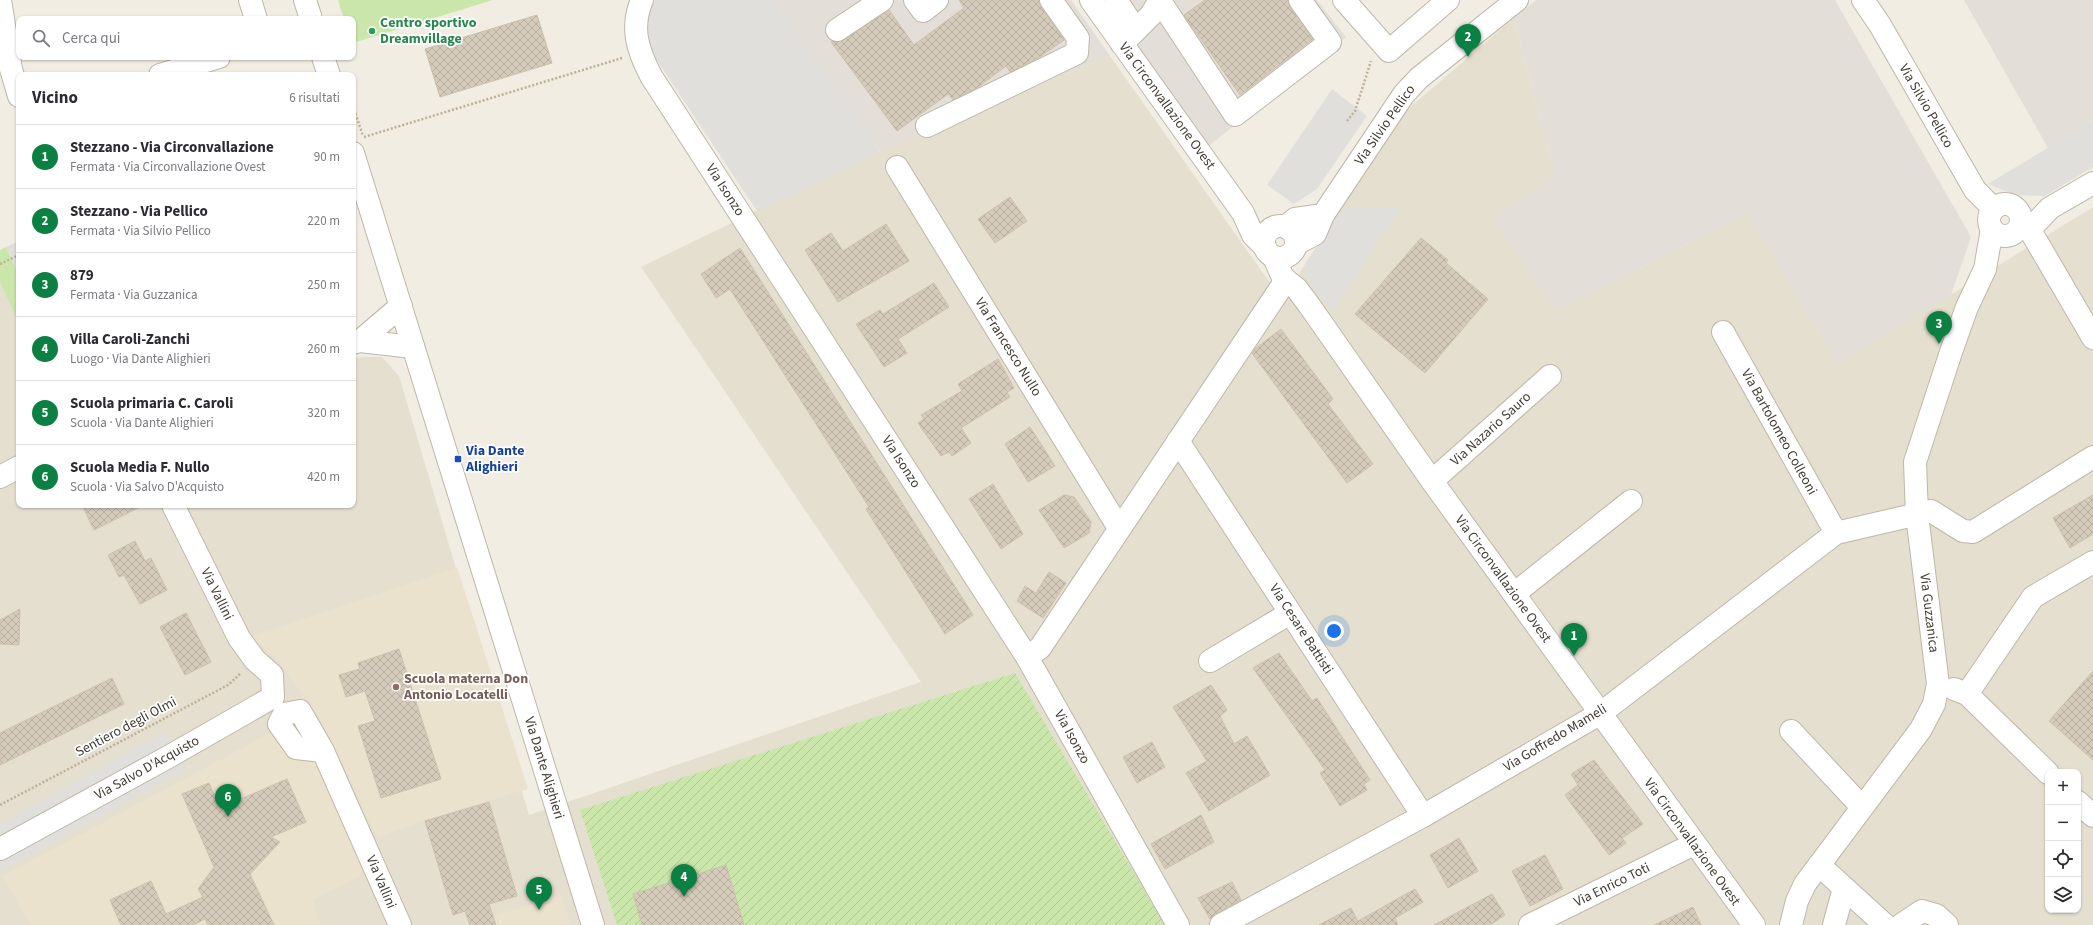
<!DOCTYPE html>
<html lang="it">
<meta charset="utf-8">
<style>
:root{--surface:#fff;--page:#f7f7f7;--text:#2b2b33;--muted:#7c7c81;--line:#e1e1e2;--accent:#0b8043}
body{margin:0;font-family:"Source Sans 3",sans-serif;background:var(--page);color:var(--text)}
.controls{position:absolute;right:12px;bottom:12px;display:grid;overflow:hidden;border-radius:8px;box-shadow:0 1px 3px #0004}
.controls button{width:36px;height:36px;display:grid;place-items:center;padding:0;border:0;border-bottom:1px solid var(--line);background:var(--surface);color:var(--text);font:20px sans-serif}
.you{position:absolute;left:1334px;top:631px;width:14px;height:14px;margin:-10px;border:3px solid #fff;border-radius:50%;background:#1a73e8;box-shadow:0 0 0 6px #1a73e833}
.badge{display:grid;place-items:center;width:26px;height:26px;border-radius:50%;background:var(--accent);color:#fff;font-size:13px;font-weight:700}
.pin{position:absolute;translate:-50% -33px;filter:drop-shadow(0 1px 2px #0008)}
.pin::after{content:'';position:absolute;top:21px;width:14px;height:12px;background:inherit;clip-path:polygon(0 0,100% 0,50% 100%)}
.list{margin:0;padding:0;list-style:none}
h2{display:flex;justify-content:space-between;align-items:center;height:52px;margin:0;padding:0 16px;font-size:17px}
h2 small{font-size:13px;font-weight:400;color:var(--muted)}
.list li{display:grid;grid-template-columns:26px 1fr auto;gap:12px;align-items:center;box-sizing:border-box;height:64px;padding:0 16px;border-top:1px solid var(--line)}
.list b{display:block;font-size:15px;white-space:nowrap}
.list p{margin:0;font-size:13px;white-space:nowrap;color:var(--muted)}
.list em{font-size:13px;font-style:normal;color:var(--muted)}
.icon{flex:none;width:22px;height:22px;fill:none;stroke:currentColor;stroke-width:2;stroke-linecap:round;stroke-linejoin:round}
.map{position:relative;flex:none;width:2093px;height:925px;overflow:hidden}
.search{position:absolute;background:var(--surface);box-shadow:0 1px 3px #0004;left:16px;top:16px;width:340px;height:44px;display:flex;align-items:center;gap:10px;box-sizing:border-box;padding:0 14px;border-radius:8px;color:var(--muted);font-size:15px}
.panel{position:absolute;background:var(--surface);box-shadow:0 1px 3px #0004;left:16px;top:72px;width:340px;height:436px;border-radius:8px}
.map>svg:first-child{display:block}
</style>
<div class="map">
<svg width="2093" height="925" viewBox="0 0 2093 925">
<defs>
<pattern id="garden-furrows" width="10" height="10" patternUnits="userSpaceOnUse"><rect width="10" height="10" fill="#cbe6ab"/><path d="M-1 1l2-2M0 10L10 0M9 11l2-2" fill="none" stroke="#b0c694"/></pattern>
<pattern id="building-cross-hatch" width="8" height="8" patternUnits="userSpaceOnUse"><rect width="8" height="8" fill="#d5cbbb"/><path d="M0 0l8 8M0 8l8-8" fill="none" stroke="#b8afa1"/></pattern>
</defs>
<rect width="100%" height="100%" fill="#f1ede2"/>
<path fill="#e5dfd0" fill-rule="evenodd" d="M 1514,18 L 1555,174 L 1557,312 L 1748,212 L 1837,365 L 2093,207 L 2093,925 L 0,925 L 0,283 L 19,324 L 19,505 L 353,505 L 353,359 L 359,357 L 382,357 L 399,376 L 529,815 L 921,682 L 641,267 L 880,151 L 1110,56 L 1282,300 L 1401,115 ZM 2048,772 L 2078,772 L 2078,910 L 2048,910 Z"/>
<g fill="#e3ded8">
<path d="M 770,0 L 1071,0 L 1110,56 L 880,151 Z"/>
<path d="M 1101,0 L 1317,0 L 1346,37 L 1206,148 Z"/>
<path d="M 1536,0 L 1835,0 L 1971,237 L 1951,295 L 1837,365 L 1748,212 L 1557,312 L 1493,219 L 1555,174 L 1514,18 Z"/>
<path d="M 1964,0 L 2093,0 L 2093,120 L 2048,148 Z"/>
</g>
<g fill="#eae2cc">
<path d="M 457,567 L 528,789 L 424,820 L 378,838 L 320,718 L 275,656 L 251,637 Z"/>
<path d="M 274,731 L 287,757 L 315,760 L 365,873 L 313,900 L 320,925 L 30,925 L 3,876 Z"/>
<path d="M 561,895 L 571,925 L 464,925 Z"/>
</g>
<g fill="#cbe6ab">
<path d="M 338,0 L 493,0 L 353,43 L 353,19 L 344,19 Z"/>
<path d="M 6,247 L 19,275 L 19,324 L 0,283 L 0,250 Z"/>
</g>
<path fill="url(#garden-furrows)" d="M 1015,673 L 1165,925 L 617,925 L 580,810 Z"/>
<g fill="#e1dfdb">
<path d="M 655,0 L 770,0 L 880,151 L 757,211 L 648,47 L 645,24 Z"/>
<path d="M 1332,89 L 1367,116 L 1317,189 L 1294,204 L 1267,185 Z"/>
<path d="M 2093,120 L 2093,167 L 2045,196 L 2015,195 L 1988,184 Z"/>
<path d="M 1344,207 L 1400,208 L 1332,312 L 1306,278 L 1306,264 Z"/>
<path d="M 19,241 L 19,275 L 6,247 Z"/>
<path d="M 165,732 L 171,744 L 0,839 L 0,824 Z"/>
<path d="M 179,758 L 185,769 L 0,872 L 0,857 Z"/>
</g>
<g fill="url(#building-cross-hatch)" stroke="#cdc0ab">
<path d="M 959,0 L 1039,0 L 1041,7 L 1064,40 L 1041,56 L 1010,72 L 1006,66 L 977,88 L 953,100 L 948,94 L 897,131 L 831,42 L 844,40 L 889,10 L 914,45 L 964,8 Z"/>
<path d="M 1205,0 L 1288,0 L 1290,7 L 1313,39 L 1240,95 L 1184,15 Z"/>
<path d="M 537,15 L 552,63 L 440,97 L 425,49 Z"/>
<path d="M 1010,197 L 1027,221 L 995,243 L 978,219 Z"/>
<path d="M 886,224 L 909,261 L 838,302 L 805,250 L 831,233 L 843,251 Z"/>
<path d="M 1421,238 L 1448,260 L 1446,263 L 1488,299 L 1425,373 L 1355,314 Z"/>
<path d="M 740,248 L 973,615 L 945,634 L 866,509 L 869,507 L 730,289 L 716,298 L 701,274 Z"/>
<path d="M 934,283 L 949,307 L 898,339 L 907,353 L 884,367 L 856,324 L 880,310 L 883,314 Z"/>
<path d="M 1281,329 L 1333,399 L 1328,404 L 1373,464 L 1347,483 L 1252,353 L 1256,348 Z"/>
<path d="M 998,359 L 1014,388 L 1007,392 L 1010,397 L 961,428 L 971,443 L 952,456 L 949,452 L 941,456 L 918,423 L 924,419 L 921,415 L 962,391 L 958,384 Z"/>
<path d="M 1030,427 L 1055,466 L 1028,482 L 1005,444 Z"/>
<path d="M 993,484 L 1023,534 L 1001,549 L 969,499 Z"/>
<path d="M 1064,495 L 1074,497 L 1091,522 L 1089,533 L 1064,548 L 1039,510 Z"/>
<path d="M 2093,495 L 2093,534 L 2070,548 L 2053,518 Z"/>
<path d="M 82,505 L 144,505 L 94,530 Z"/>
<path d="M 135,541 L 145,561 L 151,558 L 167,590 L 140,604 L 124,575 L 119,577 L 108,555 Z"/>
<path d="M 1049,572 L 1066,583 L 1043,618 L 1017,601 L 1025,586 L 1036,593 Z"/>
<path d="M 20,609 L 19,645 L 0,644 L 0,620 Z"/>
<path d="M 186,613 L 211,662 L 185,675 L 160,627 Z"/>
<path d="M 399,649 L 441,779 L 381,798 L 358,726 L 375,721 L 365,691 L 346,697 L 339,675 L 360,669 L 358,663 Z"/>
<path d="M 1279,653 L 1312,701 L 1317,698 L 1370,780 L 1364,784 L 1367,790 L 1340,806 L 1320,773 L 1325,770 L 1253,668 Z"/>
<path d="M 2093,671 L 2093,760 L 2049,721 Z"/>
<path d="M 112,678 L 124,704 L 0,765 L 0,733 Z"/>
<path d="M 1211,685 L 1227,710 L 1220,716 L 1234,744 L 1247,736 L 1270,775 L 1209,811 L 1186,773 L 1207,761 L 1173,707 Z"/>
<path d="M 1152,742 L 1165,767 L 1137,783 L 1123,757 Z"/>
<path d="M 1594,760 L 1643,824 L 1622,838 L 1626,843 L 1609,855 L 1565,795 L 1578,785 L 1571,774 Z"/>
<path d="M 287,779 L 306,822 L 271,837 L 280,842 L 250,874 L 274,925 L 208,925 L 205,919 L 193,925 L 121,925 L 110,900 L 151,881 L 166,914 L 203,897 L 198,889 L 214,867 L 182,794 L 209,783 L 220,808 Z"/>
<path d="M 489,802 L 517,896 L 489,904 L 496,925 L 470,925 L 465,911 L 453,915 L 425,821 Z"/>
<path d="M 1201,815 L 1214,842 L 1165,869 L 1151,844 Z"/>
<path d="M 1459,838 L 1478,871 L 1448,888 L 1430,855 Z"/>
<path d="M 1545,855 L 1563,889 L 1530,906 L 1512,871 Z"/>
<path d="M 726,865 L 744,925 L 642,925 L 633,894 Z"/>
<path d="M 1232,882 L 1241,900 L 1215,914 L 1210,919 L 1198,898 Z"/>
<path d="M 1415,889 L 1423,902 L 1395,918 L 1398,925 L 1319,925 L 1351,908 L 1358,921 Z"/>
<path d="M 1492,894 L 1505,915 L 1490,925 L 1434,925 Z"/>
<path d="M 1693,907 L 1701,925 L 1654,925 Z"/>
</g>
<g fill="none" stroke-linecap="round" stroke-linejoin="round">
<g stroke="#bfb7a8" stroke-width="24">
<g id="minor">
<path d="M 0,0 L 11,69 L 19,96"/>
<path d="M 250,0 L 256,19"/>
<path d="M 305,0 L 311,19"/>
<path d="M 642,0 C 630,28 638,51 651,76 L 1027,657 L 1178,925"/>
<path d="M 915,0 L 923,11 L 937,0"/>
<path d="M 1091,0 L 1243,213 L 1253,235 L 1265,247"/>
<path d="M 1116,0 L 1136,30"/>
<path d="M 1344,0 L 1389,51 L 1448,0"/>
<path d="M 1863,0 L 1880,25 L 1975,190 L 1994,209"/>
<path d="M 1160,1 L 1235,115 L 1330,42 L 1300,0"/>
<path d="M 837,30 L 882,0"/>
<path d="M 1122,44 L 1151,15 L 1160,0"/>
<path d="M 323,57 L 329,75"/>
<path d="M 160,75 L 219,57"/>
<path d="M 927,126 L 1077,53 L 1078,38 L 1051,0"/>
<path d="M 353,153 L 593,925"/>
<path d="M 897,167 L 1119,528"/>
<circle cx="2005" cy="220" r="16"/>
<path d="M 2027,225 L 2093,338"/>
<circle cx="1280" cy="242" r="16"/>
<path d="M 1285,227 L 1295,219 L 1323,215"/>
<path d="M 2020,227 L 2035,224 L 2050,208 L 2093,183"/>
<path d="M 1296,244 L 1315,234 L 1323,215 L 1404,94 L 1419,78 L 1517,0"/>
<path d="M 1274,257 L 1283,278 L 1297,289 L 1309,305 L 1432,481 L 1754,925"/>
<path d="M 1723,332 L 1836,533"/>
<path d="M 360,341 L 401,306"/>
<path d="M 353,343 L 360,341 L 413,347"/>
<path d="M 1178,441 L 1423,816"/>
<path d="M 0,477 L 19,467"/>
<path d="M 1432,481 L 1550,376"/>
<path d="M 1514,594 L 1631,501"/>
<path d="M 1027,657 L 1040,648 L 1286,280"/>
<path d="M 1210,661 L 1290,613"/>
<path d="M 1954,689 L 1967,694 L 2048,773"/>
<path d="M 1967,694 L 2033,597 L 2093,562"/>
<path d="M 1791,731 L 1862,807"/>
<path d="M 323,751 L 296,748 L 279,724 L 284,714 L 300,711 L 323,751 L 400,925"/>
<path d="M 2078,802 L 2093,816"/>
<path d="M 0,849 L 170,756 L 273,697 L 272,675 L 255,660 L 239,638 L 173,505"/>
<path d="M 1819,865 L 1885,925"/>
<path d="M 1221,925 L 1423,816 L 1601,713 L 1836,533 L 1931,511 L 1963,531 L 1973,532 L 2093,457"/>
<path d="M 1530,925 L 1694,844"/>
<path d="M 1791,925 L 1797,901 L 1805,884 L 1921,729 L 1934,704 L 1938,684 L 1917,515 L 1915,462 L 1951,352 L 1967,307 L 1985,269 L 1992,229"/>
<path d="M 1834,925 L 1844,888"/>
<path d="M 1901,925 L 1922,911 L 1936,915 L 1947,925"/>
</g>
</g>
<g stroke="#beb097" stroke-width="2.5" stroke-dasharray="2 2" stroke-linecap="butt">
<path d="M 353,106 L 363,136"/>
<path d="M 1347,121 L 1355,111 L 1371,61"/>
<path d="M 364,137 L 622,58"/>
<path d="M 0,264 L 19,255"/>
<path d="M 0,805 L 228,685 L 241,673"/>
</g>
<use href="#minor" stroke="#fff" stroke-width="22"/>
</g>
<circle fill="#2e9e5b" stroke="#fff" stroke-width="1.5" cx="372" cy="31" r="4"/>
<rect fill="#1a4fb4" stroke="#fff" stroke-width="1.5" x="454" y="455" width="8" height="8" rx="2"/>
<circle fill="#8d6e63" stroke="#fff" stroke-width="1.5" cx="396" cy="687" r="4"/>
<g text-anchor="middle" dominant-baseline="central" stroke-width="3.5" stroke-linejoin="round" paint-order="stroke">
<g font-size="14" font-weight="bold" fill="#27864d" stroke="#fff" text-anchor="start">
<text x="380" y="23">Centro sportivo<tspan x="380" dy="16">Dreamvillage</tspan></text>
</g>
<g font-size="14" fill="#423c33" stroke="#fff">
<text transform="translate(1167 106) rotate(54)">Via Circonvallazione Ovest</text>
<text transform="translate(1926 106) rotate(60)">Via Silvio Pellico</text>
<text transform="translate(1385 125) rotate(-55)">Via Silvio Pellico</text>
<text transform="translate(725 190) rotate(57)">Via Isonzo</text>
<text transform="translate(1008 347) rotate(58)">Via Francesco Nullo</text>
<text transform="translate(1491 429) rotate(-42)">Via Nazario Sauro</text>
<text transform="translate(1779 432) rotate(61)">Via Bartolomeo Colleoni</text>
<text transform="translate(901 462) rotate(57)">Via Isonzo</text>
<text transform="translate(1503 579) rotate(54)">Via Circonvallazione Ovest</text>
<text transform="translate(217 594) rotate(64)">Via Vallini</text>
<text transform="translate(1929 613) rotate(83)">Via Guzzanica</text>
<text transform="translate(1301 629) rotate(57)">Via Cesare Battisti</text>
<text transform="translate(126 727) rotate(-28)">Sentiero degli Olmi</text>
<text transform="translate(1072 737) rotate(61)">Via Isonzo</text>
<text transform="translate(1555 738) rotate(-31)">Via Goffredo Mameli</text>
<text transform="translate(147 768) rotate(-29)">Via Salvo D'Acquisto</text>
<text transform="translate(544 768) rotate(73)">Via Dante Alighieri</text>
<text transform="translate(1692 842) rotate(54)">Via Circonvallazione Ovest</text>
<text transform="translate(381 882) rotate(67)">Via Vallini</text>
<text transform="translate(1612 885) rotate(-26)">Via Enrico Toti</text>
</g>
<g font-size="14" font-weight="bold" fill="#164399" stroke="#fff" text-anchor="start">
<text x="466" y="451">Via Dante<tspan x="466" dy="16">Alighieri</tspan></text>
</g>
<g font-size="14" font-weight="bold" fill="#785e54" stroke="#fff" text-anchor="start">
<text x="404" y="679">Scuola materna Don<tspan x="404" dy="16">Antonio Locatelli</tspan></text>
</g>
</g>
</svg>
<div class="controls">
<button>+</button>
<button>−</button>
<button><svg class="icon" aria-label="locate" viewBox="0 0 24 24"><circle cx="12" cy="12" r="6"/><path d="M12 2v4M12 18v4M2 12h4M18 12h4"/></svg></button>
<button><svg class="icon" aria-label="layers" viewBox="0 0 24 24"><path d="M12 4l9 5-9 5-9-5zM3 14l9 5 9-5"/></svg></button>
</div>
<div class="you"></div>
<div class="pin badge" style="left:1574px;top:656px">1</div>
<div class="pin badge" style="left:1468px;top:57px">2</div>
<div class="pin badge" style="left:1939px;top:344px">3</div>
<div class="pin badge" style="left:684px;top:897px">4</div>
<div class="pin badge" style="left:539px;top:910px">5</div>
<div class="pin badge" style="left:228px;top:817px">6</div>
<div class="search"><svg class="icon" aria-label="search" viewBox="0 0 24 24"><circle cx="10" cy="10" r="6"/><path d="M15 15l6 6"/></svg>Cerca qui</div>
<section class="panel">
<h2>Vicino<small>6 risultati</small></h2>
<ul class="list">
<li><span class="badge">1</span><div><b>Stezzano - Via Circonvallazione</b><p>Fermata · Via Circonvallazione Ovest</p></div><em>90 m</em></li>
<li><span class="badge">2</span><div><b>Stezzano - Via Pellico</b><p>Fermata · Via Silvio Pellico</p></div><em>220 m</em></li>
<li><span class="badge">3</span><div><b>879</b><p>Fermata · Via Guzzanica</p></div><em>250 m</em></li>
<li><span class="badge">4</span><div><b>Villa Caroli-Zanchi</b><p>Luogo · Via Dante Alighieri</p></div><em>260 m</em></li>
<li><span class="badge">5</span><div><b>Scuola primaria C. Caroli</b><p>Scuola · Via Dante Alighieri</p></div><em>320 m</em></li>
<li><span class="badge">6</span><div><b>Scuola Media F. Nullo</b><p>Scuola · Via Salvo D'Acquisto</p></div><em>420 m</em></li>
</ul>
</section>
</div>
